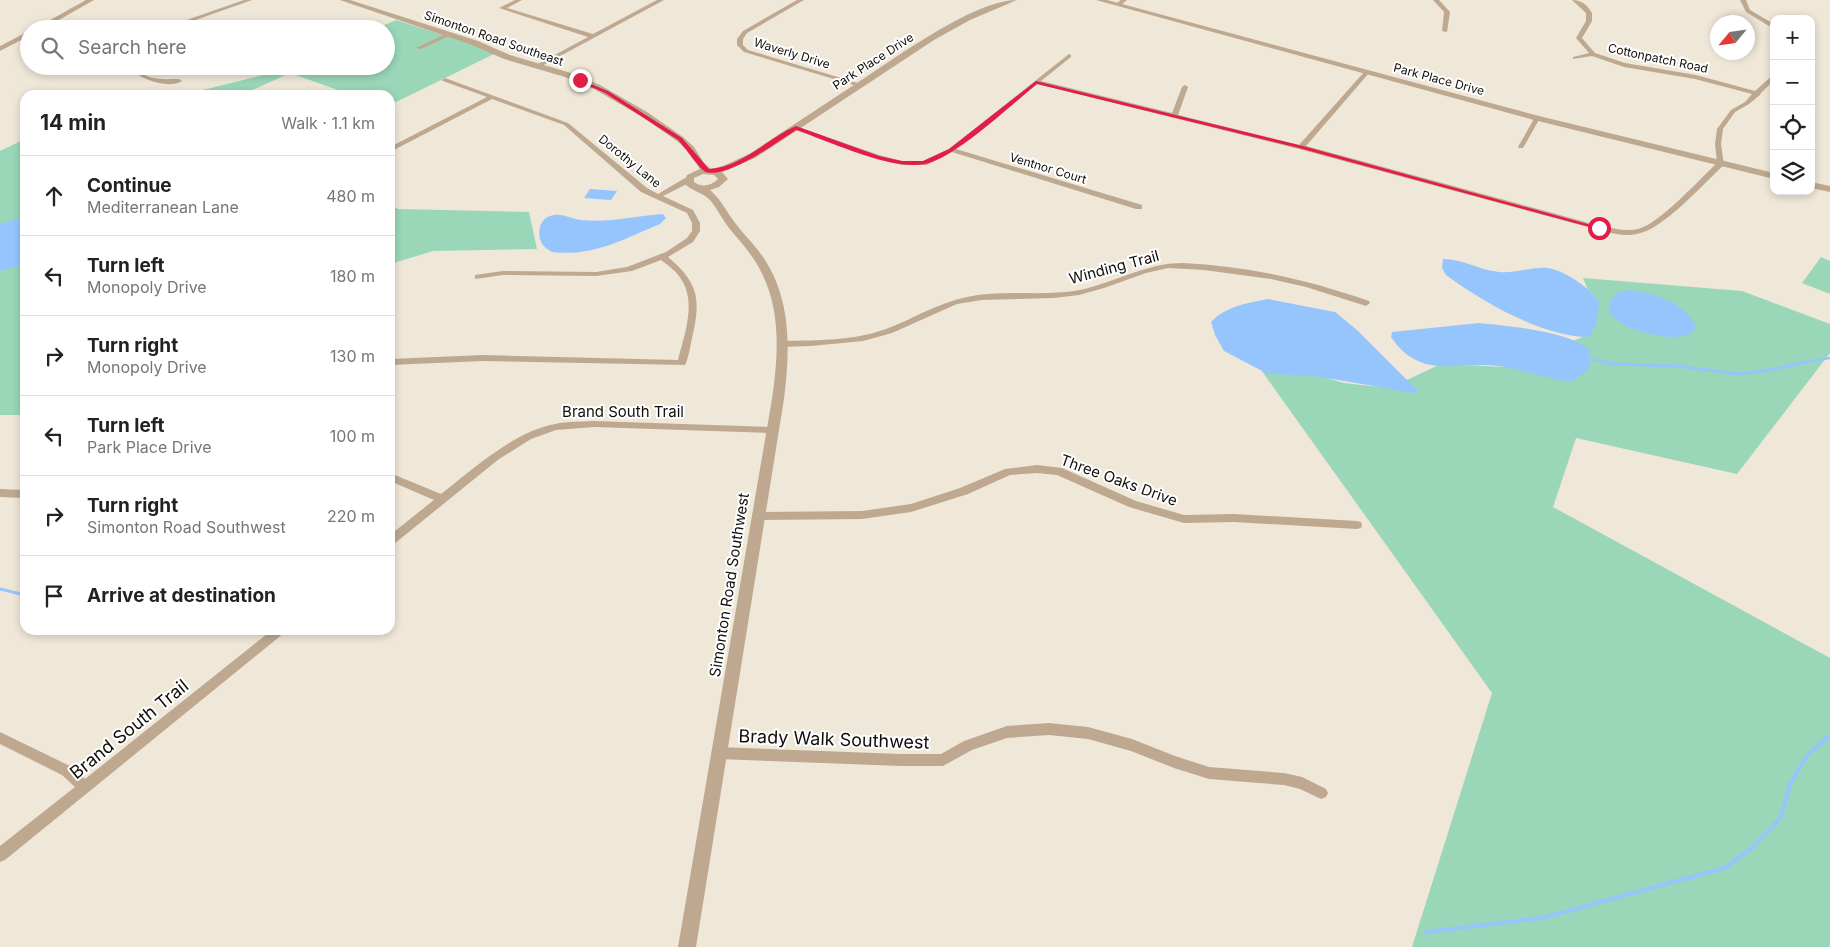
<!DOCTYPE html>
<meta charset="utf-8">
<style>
:root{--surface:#fff;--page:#f2f2f2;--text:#222;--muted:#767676;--line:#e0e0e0}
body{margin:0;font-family:Inter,sans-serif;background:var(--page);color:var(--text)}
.controls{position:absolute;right:15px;top:15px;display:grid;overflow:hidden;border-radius:10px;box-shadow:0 2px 8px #0003}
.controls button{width:45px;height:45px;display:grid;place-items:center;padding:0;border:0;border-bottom:1px solid var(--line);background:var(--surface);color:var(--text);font:25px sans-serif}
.compass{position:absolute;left:1710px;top:15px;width:45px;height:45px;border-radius:50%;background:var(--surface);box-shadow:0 2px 8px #0003;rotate:241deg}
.stop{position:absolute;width:15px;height:15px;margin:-11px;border:4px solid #e11d48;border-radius:50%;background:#fff}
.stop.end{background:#e11d48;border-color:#fff;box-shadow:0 1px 5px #0008}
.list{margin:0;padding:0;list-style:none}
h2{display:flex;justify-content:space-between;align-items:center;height:65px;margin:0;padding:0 20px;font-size:21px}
h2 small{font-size:16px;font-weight:400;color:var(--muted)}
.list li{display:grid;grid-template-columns:32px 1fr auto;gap:15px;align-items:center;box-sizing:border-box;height:80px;padding:0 20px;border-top:1px solid var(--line)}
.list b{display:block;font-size:19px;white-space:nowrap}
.list p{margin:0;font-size:16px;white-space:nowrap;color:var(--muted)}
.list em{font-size:16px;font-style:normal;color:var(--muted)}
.icon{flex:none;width:28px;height:28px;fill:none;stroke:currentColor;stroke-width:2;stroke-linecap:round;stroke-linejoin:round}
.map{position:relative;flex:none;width:1830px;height:947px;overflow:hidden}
.search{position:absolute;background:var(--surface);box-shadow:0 2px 8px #0003;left:20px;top:20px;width:375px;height:55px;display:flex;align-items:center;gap:12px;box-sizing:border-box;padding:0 18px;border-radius:28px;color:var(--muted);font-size:19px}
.panel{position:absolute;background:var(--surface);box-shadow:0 2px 8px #0003;left:20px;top:90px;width:375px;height:545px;border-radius:15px}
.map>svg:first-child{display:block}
</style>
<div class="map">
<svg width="1830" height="947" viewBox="0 0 1830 947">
<rect width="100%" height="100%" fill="#efe7d8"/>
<g fill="#99d7b8">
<path d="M 396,20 L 477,46 L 494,54 L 390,105 L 390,95 L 352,95 L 290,73 L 241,95 L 183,95 L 283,70 L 292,66 L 386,66 L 386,29 L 375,29 Z"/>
<path d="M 25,139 L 25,415 L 0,415 L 0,151 Z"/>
<path d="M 390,205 L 398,209 L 529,212 L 537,249 L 433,251 L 390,264 Z"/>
<path d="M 1821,257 L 1830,261 L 1830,294 L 1802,283 Z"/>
<path d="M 1583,278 L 1742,291 L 1830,324 L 1830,353 L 1737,474 L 1576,438 L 1553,507 L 1830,658 L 1830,947 L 1412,947 L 1492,693 L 1249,353 L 1272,362 L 1344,383 L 1379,387 L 1409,379 L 1441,364 L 1506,367 L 1585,336 L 1597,312 Z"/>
</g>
<g fill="#96c5fd">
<path d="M 590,189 L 617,191 L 611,200 L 584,198 Z"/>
<path d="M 663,214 L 666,218 L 660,224 C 624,239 593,257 552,252 C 549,250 545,248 543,245 C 536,236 539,219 550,216 C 562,212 570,219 581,220 C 607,223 636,216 663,214 Z"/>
<path d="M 25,216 L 25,264 L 0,271 L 0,224 Z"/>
<path d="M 1443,259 C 1463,259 1479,270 1499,272 C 1515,274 1532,266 1548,268 C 1566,271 1590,288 1599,302 C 1598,314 1598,329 1588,337 C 1541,336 1483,302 1446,275 L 1442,268 Z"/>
<path d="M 1630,290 C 1654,293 1685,303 1696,326 C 1690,347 1641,333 1626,326 C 1620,323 1615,318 1610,314 C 1607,298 1615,292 1630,290 Z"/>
<path d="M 1268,299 L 1335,312 L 1357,330 L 1418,391 L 1414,393 L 1315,376 L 1268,374 L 1224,351 L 1215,335 L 1211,322 C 1226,306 1248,303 1268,299 Z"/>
<path d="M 1479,323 C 1508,326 1567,331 1589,349 L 1589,369 L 1573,381 L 1567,381 C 1544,378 1522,369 1499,366 C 1457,361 1421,381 1391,337 L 1392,332 Z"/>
</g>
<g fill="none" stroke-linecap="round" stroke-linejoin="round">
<g stroke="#96c5fd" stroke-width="2.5">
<path d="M 1590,359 L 1609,363"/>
<path d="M 1799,363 L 1830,358"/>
</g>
<g stroke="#96c5fd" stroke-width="3">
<path d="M 1603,362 L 1615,364 L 1677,366 L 1737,374 L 1765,371 L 1807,362"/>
<path d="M 0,589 L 25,595"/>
</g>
<path stroke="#96c5fd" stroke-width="4" d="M 1426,932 L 1542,918 L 1724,868 L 1752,848 L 1781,817 L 1790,784 L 1807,756 L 1830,735"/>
<g fill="#bea990" fill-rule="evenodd">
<path d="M 244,0 L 252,0 L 170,29 L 161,29 Z"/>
<path d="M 515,0 L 522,0 L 507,8 L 593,34 L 657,0 L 664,0 L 538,68 L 536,67 L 536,65 L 588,37 L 499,8 Z"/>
<path d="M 797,0 L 804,0 L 747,33 L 743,39 L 743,45 L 748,50 L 861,84 L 861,86 L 857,86 L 744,52 L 737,45 L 737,39 L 743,31 Z"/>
<path d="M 1121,0 L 1127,0 L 1121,5 L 1117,5 L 1116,4 Z"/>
<path d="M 1433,0 L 1439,0 L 1450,12 L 1447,32 L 1442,31 L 1444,12 Z"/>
<path d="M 1572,0 C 1582,0 1587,5 1592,13 L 1592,21 L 1582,38 L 1595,53 L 1625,63 L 1696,75 L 1755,91 L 1774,74 L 1774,80 L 1761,93 L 1760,95 L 1749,104 L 1735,112 L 1723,129 L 1721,144 L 1724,165 C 1703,184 1664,229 1637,234 C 1625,237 1611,233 1599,230 L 1299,149 L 1037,84 L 956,149 L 1142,205 L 1142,209 L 1136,209 L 952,152 L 927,165 L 902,165 L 875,158 L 793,128 L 798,127 L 879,155 L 902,161 L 923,161 L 949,149 L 1069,54 L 1071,55 L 1071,57 L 1041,81 L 1172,113 L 1182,87 L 1185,85 L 1188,87 L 1178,115 L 1299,145 L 1365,71 L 1369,71 L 1369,73 L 1306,146 L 1600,226 C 1612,228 1626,232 1638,229 C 1659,224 1700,179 1717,163 L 1715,144 L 1717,129 L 1731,110 L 1745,102 L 1752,94 L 1695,79 L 1624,67 L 1592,56 L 1573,59 L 1573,57 L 1589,53 L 1576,38 L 1586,21 L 1586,13 Z"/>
<path d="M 1740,0 L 1746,0 L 1750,10 L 1774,24 L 1774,29 L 1746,12 Z"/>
<path d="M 446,34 L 451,35 L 421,49 L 416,48 Z"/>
<path d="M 127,66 C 136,66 141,73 149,77 C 159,80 169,79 179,79 L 182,81 C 167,90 138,78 127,66 Z"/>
<path d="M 445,78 L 568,123 L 647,188 L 658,194 L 685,178 L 691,178 L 691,182 L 663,196 L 693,210 L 700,223 L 700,231 L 693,242 L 668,257 C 699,283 701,300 692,338 C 690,347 689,357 685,365 L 483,361 L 390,365 L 390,359 L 483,355 L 678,360 C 684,335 697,303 681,279 C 676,271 668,265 661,260 L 632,271 L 596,276 L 503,275 L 475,279 L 475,275 L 503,271 L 596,272 L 627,267 L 666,252 L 687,238 L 692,231 L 692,223 L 687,213 L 641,192 L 564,125 L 492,99 L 390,152 L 390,147 L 487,97 L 443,81 L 442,80 Z"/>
<path d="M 1535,117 L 1540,118 L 1523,148 L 1519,148 L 1518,147 Z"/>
<path d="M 1183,263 C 1247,266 1309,280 1369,301 L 1370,303 L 1366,306 L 1306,287 L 1271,279 L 1204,270 L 1168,268 L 1146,273 L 1104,288 L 1079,295 L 1054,298 L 982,300 L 957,304 L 892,333 L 863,341 L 811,346 L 784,347 L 780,344 L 784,341 C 818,340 853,341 886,329 C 913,319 937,303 967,297 C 1004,289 1043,297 1080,290 C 1116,282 1146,263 1183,263 Z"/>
<path d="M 594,421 L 772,427 L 777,430 L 772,433 L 594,427 L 556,430 L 531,439 L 499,459 L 394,544 L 390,545 L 390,535 L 434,500 L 390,481 L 390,473 L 441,494 C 473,469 515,431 555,424 C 568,421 581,422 594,421 Z"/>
<path d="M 1037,465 L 1062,468 L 1136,501 L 1184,515 L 1234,514 L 1357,521 L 1361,522 L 1362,525 L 1361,528 L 1357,529 L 1234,522 L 1184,523 L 1129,507 L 1057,475 L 1037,473 L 1010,475 L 968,494 L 911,512 L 862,519 L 757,520 L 753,519 L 752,516 L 753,513 L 757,512 L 862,511 L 911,504 L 960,488 L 1005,469 Z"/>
<path d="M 0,489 L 25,490 L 25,498 L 0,497 Z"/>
<path d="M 272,630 L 286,630 L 284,633 L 5,860 L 0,862 L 0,846 L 75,787 L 62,775 L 0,744 L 0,732 L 72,767 L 85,779 Z"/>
<path d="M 1049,723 L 1088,727 L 1132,739 L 1175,756 L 1209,767 L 1284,773 L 1302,777 L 1326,789 L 1328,793 L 1326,797 L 1321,799 L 1300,789 L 1284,785 L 1209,779 L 1174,768 L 1131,751 L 1088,739 L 1049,735 L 1007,738 L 972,750 L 943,766 L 901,766 L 718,759 L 714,757 L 712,753 L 714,749 L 718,747 L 901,754 L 941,754 L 964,741 L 1007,726 Z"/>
</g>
<g fill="#bea990" fill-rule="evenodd">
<path d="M 86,0 L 94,0 L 43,29 L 34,29 Z"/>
<path d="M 340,0 L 350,0 L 478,41 L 510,55 L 571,73 L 600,85 L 647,112 L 683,137 L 694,147 L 704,163 L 711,169 L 723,166 L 749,154 C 787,129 825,104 863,79 C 900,55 975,0 1017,0 L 970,20 L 934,40 L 755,158 L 722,172 L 728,179 L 719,187 L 710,190 C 722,200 727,213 736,224 C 744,235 755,245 763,257 C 792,300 790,350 784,399 L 696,947 L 678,947 L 772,399 C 779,351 782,301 753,258 C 746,247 737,238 729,228 C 722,219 717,208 710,200 C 702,192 691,191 684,183 L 687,175 L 700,169 L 688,151 L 677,141 L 641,116 L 594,89 L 565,77 L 504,59 L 472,45 ZM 703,174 L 714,175 L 718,179 C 711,186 702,188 694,182 L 694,178 Z"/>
<path d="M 1096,0 L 1107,0 L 1539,116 L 1774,173 L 1774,179 L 1534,120 Z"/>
<path d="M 29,31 L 29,36 L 0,51 L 0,46 Z"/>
<path d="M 1811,182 L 1830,186 L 1830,192 L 1811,188 Z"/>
</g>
</g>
<path fill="#e11d48" d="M 578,79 L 608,91 L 682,138 L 709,169 C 744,166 766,139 796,126 L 879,156 L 902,161 L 923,161 L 949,149 L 1036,81 L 1303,146 L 1602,228 L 1597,229 L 1299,148 L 1037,84 C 1011,105 955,158 925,164 C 891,171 829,141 796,130 C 779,141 727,179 706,172 C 700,170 685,147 678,140 L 605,93 L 578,81 Z"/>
<g text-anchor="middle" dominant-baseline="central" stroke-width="4" stroke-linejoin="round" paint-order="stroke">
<g font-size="12" fill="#110e09" stroke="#fff">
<text transform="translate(494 38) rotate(19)">Simonton Road Southeast</text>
<text transform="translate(792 53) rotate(17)">Waverly Drive</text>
<text transform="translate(1658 58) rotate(12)">Cottonpatch Road</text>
<text transform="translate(873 61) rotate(-33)">Park Place Drive</text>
<text transform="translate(1439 79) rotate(15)">Park Place Drive</text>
<text transform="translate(630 161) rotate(39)">Dorothy Lane</text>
<text transform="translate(1048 168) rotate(17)">Ventnor Court</text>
</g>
<g font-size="15" fill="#110e09" stroke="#fff">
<text transform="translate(1114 267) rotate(-15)">Winding Trail</text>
<text x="623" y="411">Brand South Trail</text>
<text transform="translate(1119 480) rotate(20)">Three Oaks Drive</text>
<text transform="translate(729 585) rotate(-81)">Simonton Road Southwest</text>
</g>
<g font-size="18" fill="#110e09" stroke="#fff">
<text transform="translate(129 729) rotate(-39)">Brand South Trail</text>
<text transform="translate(834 739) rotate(2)">Brady Walk Southwest</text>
</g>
</g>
</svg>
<div class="controls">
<button>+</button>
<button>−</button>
<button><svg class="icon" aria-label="locate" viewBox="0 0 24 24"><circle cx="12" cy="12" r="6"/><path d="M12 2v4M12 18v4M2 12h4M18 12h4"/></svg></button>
<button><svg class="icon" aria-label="layers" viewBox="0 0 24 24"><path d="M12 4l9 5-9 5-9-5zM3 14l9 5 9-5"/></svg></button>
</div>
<svg class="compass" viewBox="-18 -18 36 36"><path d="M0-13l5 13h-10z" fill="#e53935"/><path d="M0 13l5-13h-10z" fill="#767676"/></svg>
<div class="stop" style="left:1599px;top:228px"></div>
<div class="stop end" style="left:580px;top:80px"></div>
<div class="search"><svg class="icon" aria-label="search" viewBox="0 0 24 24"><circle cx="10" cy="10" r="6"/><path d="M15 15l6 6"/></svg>Search here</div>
<section class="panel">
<h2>14 min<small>Walk · 1.1 km</small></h2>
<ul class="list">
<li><svg class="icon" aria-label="ahead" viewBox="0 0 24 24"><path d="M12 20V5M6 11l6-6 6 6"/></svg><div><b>Continue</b><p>Mediterranean Lane</p></div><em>480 m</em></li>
<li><svg class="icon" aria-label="left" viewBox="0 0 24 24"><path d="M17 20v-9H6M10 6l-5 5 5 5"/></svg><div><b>Turn left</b><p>Monopoly Drive</p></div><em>180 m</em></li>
<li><svg class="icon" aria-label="right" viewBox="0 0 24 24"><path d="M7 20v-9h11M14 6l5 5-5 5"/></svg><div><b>Turn right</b><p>Monopoly Drive</p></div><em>130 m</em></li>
<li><svg class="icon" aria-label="left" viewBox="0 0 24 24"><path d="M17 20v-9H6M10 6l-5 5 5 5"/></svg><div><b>Turn left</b><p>Park Place Drive</p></div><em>100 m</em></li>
<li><svg class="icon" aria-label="right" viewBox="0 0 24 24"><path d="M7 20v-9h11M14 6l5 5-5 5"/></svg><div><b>Turn right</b><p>Simonton Road Southwest</p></div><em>220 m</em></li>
<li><svg class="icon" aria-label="arrive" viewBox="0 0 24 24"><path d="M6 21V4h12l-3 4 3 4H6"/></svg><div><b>Arrive at destination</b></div></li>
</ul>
</section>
</div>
